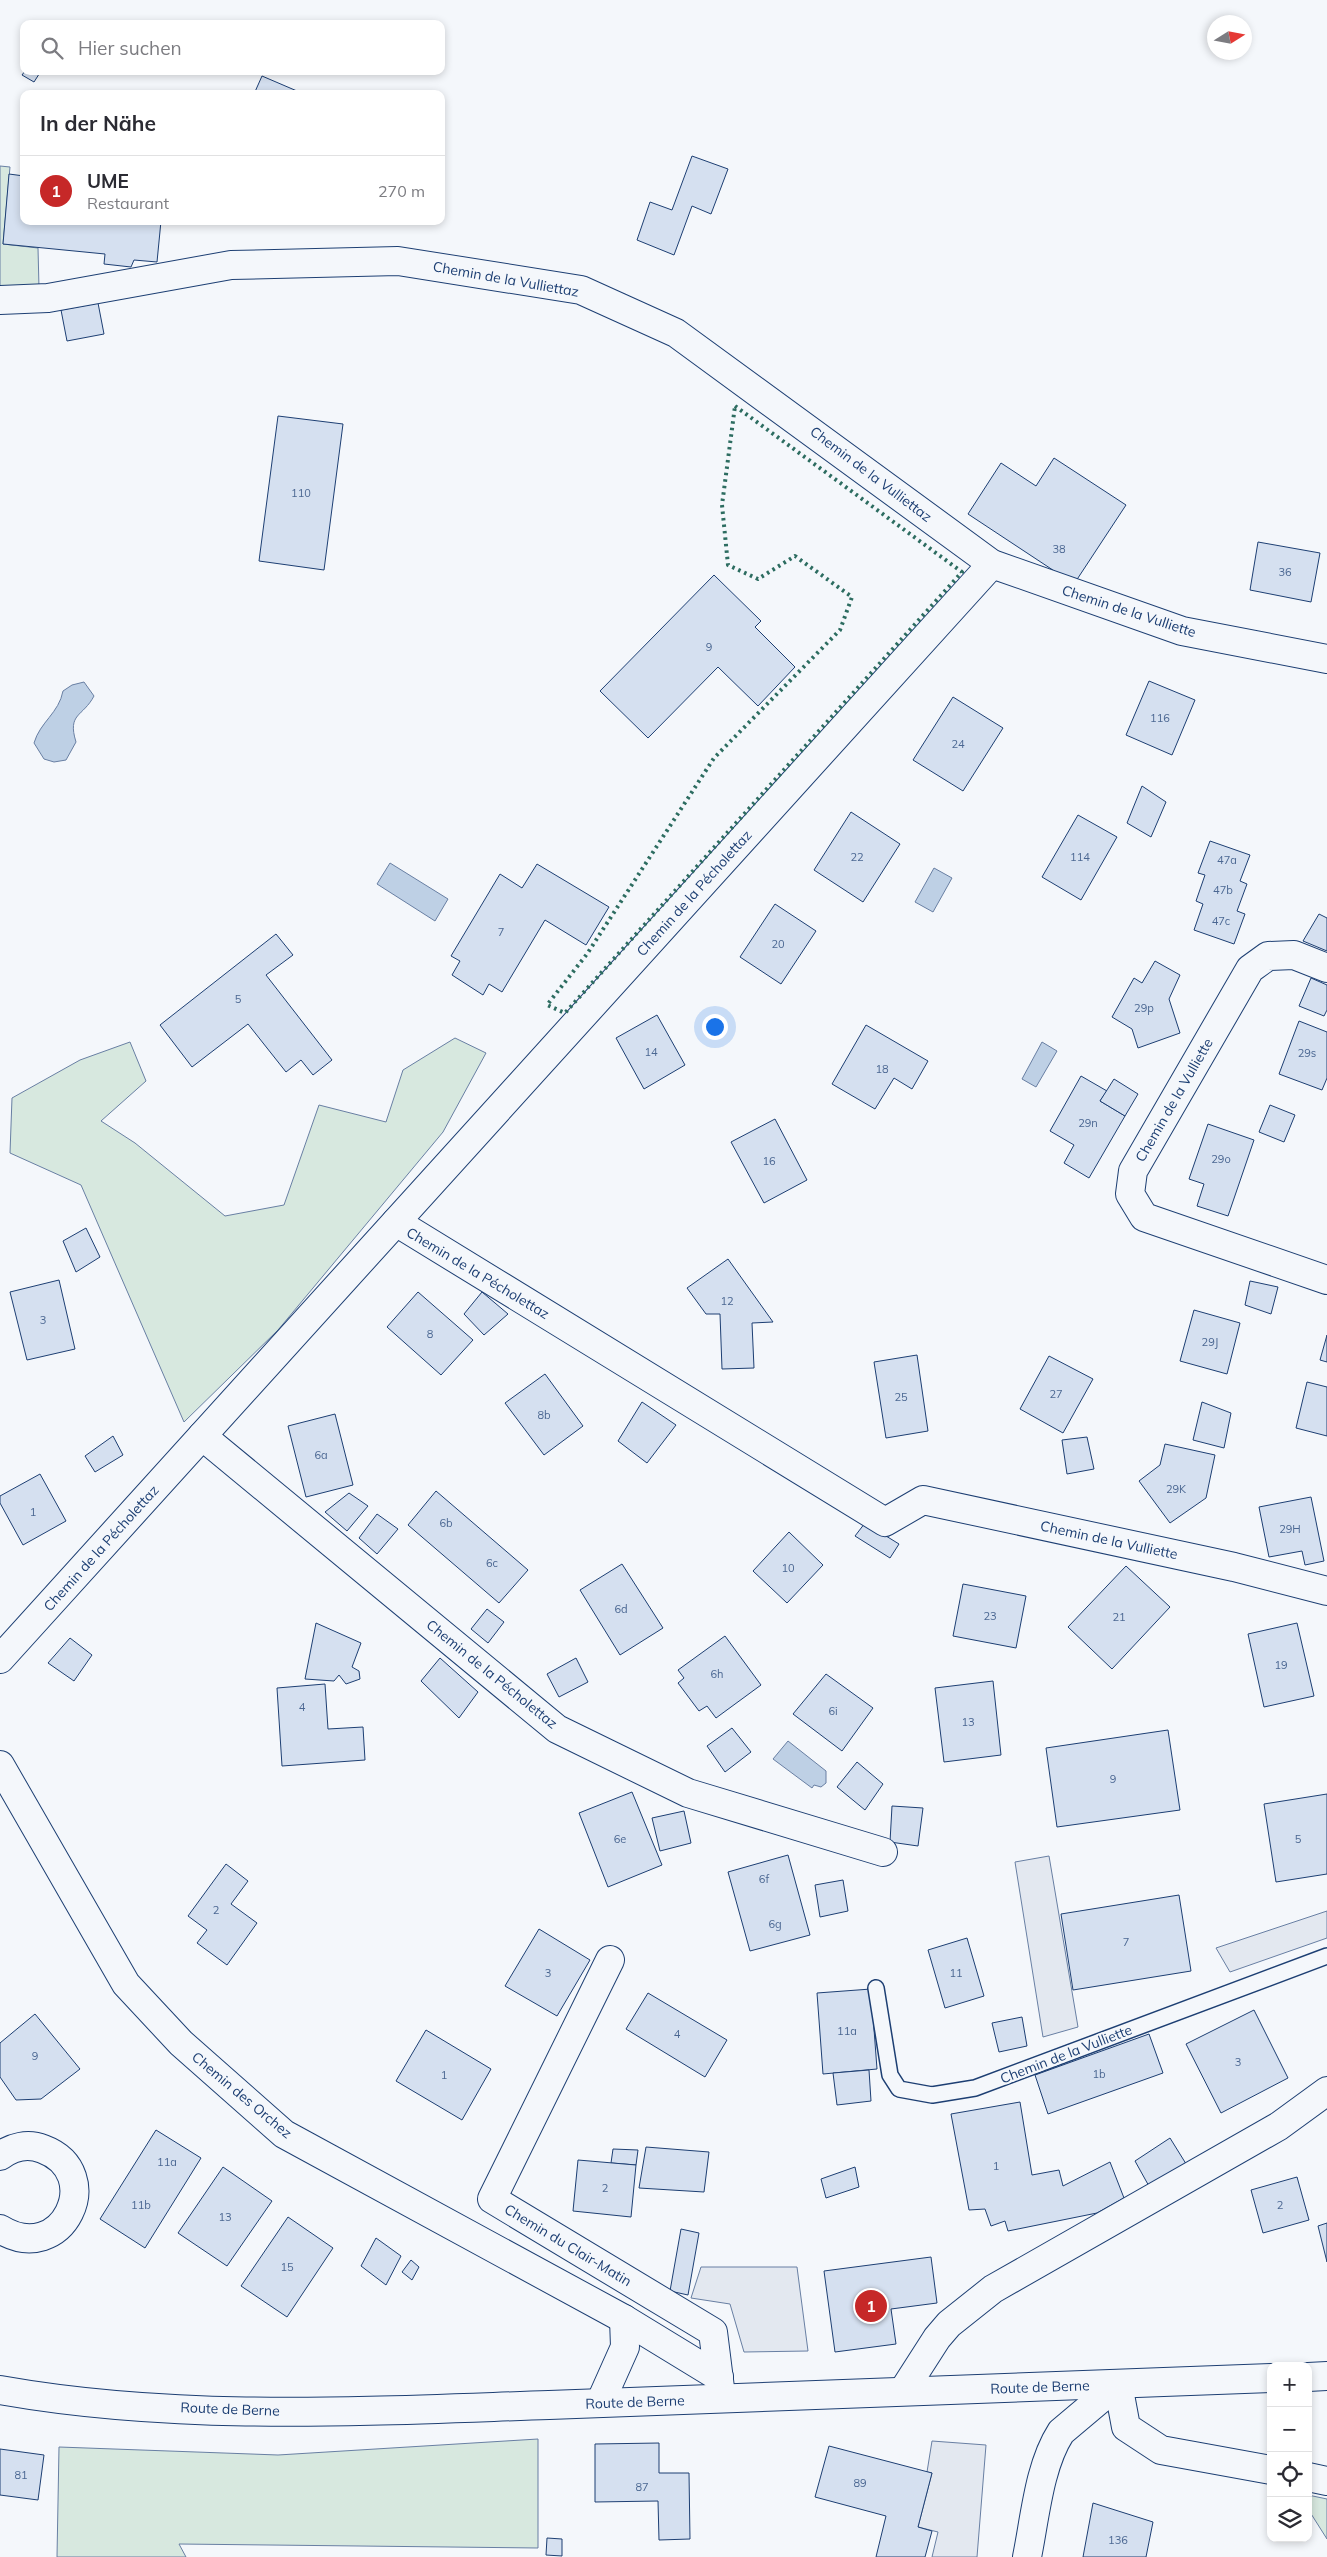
<!DOCTYPE html>
<html lang="de">
<meta charset="utf-8">
<style>
:root{--surface:#fff;--page:#f2f2f3;--text:#2b2b33;--muted:#7c7c81;--line:#e1e1e2;--accent:#c62828}
body{margin:0;font-family:Mulish,sans-serif;background:var(--page);color:var(--text)}
.controls{position:absolute;right:15px;bottom:15px;display:grid;overflow:hidden;border-radius:10px;box-shadow:0 2px 8px #0003}
.controls button{width:45px;height:45px;display:grid;place-items:center;padding:0;border:0;border-bottom:1px solid var(--line);background:var(--surface);color:var(--text);font:25px sans-serif}
.compass{position:absolute;left:1207px;top:15px;width:45px;height:45px;border-radius:50%;background:var(--surface);box-shadow:0 2px 8px #0003;rotate:79deg}
.you{position:absolute;left:714px;top:1026px;width:18px;height:18px;margin:-12px;border:4px solid #fff;border-radius:50%;background:#1a73e8;box-shadow:0 0 0 8px #1a73e833}
.badge{display:grid;place-items:center;width:32px;height:32px;border-radius:50%;background:var(--accent);color:#fff;font-size:16px;font-weight:700}
.pin{position:absolute;translate:-50% -50%;border:2px solid #fff;box-shadow:0 1px 5px #0006}
.list{margin:0;padding:0;list-style:none}
h2{display:flex;justify-content:space-between;align-items:center;height:65px;margin:0;padding:0 20px;font-size:21px}
h2 small{font-size:16px;font-weight:400;color:var(--muted)}
.list li{display:grid;grid-template-columns:32px 1fr auto;gap:15px;align-items:center;box-sizing:border-box;height:70px;padding:0 20px;border-top:1px solid var(--line)}
.list b{display:block;font-size:19px;white-space:nowrap}
.list p{margin:0;font-size:16px;white-space:nowrap;color:var(--muted)}
.list em{font-size:16px;font-style:normal;color:var(--muted)}
.icon{flex:none;width:28px;height:28px;fill:none;stroke:currentColor;stroke-width:2;stroke-linecap:round;stroke-linejoin:round}
.map{position:relative;flex:none;width:1327px;height:2557px;overflow:hidden}
.search{position:absolute;background:var(--surface);box-shadow:0 2px 8px #0003;left:20px;top:20px;width:425px;height:55px;display:flex;align-items:center;gap:12px;box-sizing:border-box;padding:0 18px;border-radius:10px;color:var(--muted);font-size:19px}
.panel{position:absolute;background:var(--surface);box-shadow:0 2px 8px #0003;left:20px;top:90px;width:425px;height:135px;border-radius:10px}
.map>svg:first-child{display:block}
</style>
<div class="map">
<svg width="1327" height="2557" viewBox="0 0 1327 2557">
<rect width="100%" height="100%" fill="#f4f7fb"/>
<g fill="#d7e8df" stroke="#687fa3">
<path d="M 0,166 L 10,167 L 3,244 L 38,248 L 39,288 L 0,291 Z"/>
<path d="M 455,1038 L 486,1053 L 443,1132 L 278,1330 L 184,1422 L 81,1185 L 10,1153 L 12,1098 L 80,1060 L 130,1042 L 146,1081 L 101,1121 L 135,1143 L 225,1216 L 284,1205 L 319,1105 L 386,1122 L 403,1070 Z"/>
<path d="M 538,2439 L 538,2548 L 179,2544 L 186,2557 L 57,2557 L 59,2447 L 278,2455 Z"/>
<path d="M 1308,2495 L 1327,2499 L 1327,2539 L 1308,2509 Z"/>
</g>
<g fill="#e3e8f0" stroke="#687fa3">
<path d="M 1049,1856 L 1078,2027 L 1043,2037 L 1015,1862 Z"/>
<path d="M 1327,1911 L 1327,1938 L 1230,1972 L 1216,1948 Z"/>
<path d="M 701,2267 L 797,2267 L 808,2351 L 744,2352 L 730,2304 L 691,2298 Z"/>
<path d="M 932,2441 L 986,2445 L 977,2557 L 932,2557 L 938,2532 L 918,2527 L 932,2473 L 927,2472 Z"/>
</g>
<g fill="#bed0e5" stroke="#687fa3">
<path d="M 84,682 L 94,696 C 83,717 67,713 76,742 L 66,760 L 54,762 L 44,759 L 34,743 C 40,722 59,713 63,691 L 72,685 Z"/>
<path d="M 390,863 L 448,899 L 435,921 L 377,884 Z"/>
<path d="M 934,868 L 952,878 L 933,912 L 915,902 Z"/>
<path d="M 1042,1042 L 1057,1051 L 1036,1087 L 1022,1079 Z"/>
<path d="M 788,1741 L 826,1771 L 826,1783 L 821,1787 L 814,1785 L 812,1788 L 773,1759 Z"/>
</g>
<g fill="#d5e0f0" stroke="#1d3f73">
<path d="M 25,71 L 41,71 L 34,82 L 22,75 Z"/>
<path d="M 262,76 L 304,94 L 254,94 Z"/>
<path d="M 692,156 L 728,169 L 711,214 L 692,206 L 674,255 L 637,240 L 650,202 L 672,210 Z"/>
<path d="M 9,174 L 24,176 L 24,221 L 161,221 L 157,262 L 134,260 L 131,267 L 104,264 L 105,254 L 3,244 Z"/>
<path d="M 98,303 L 104,334 L 67,341 L 61,310 Z"/>
<path d="M 278,416 L 343,424 L 324,570 L 259,561 Z"/>
<path d="M 1054,458 L 1126,505 L 1074,584 L 968,514 L 1001,463 L 1036,486 Z"/>
<path d="M 1258,542 L 1320,553 L 1311,602 L 1250,590 Z"/>
<path d="M 714,575 L 761,621 L 755,627 L 795,667 L 758,706 L 718,667 L 648,738 L 600,691 Z"/>
<path d="M 1149,681 L 1195,700 L 1172,755 L 1126,735 Z"/>
<path d="M 953,697 L 1003,728 L 963,791 L 913,760 Z"/>
<path d="M 1142,786 L 1166,802 L 1151,837 L 1127,823 Z"/>
<path d="M 851,812 L 900,844 L 863,902 L 814,870 Z"/>
<path d="M 1078,815 L 1117,837 L 1081,900 L 1042,877 Z"/>
<path d="M 1210,841 L 1250,855 L 1240,881 L 1247,884 L 1237,911 L 1245,914 L 1234,944 L 1194,930 L 1203,904 L 1196,901 L 1205,875 L 1198,873 Z"/>
<path d="M 537,864 L 609,907 L 586,945 L 545,920 L 502,992 L 489,984 L 483,995 L 452,975 L 460,961 L 451,956 L 500,874 L 522,888 Z"/>
<path d="M 775,904 L 816,931 L 781,984 L 740,957 Z"/>
<path d="M 1319,914 L 1327,918 L 1327,951 L 1303,941 Z"/>
<path d="M 276,934 L 293,955 L 266,975 L 332,1060 L 313,1075 L 301,1060 L 286,1072 L 248,1024 L 192,1067 L 160,1025 Z"/>
<path d="M 1155,961 L 1180,975 L 1169,999 L 1180,1033 L 1138,1048 L 1132,1029 L 1112,1017 L 1134,978 L 1142,983 Z"/>
<path d="M 1311,978 L 1327,985 L 1327,1010 L 1324,1016 L 1299,1006 Z"/>
<path d="M 657,1015 L 685,1065 L 644,1089 L 616,1038 Z"/>
<path d="M 1299,1021 L 1327,1032 L 1327,1078 L 1322,1090 L 1279,1074 Z"/>
<path d="M 866,1025 L 928,1061 L 912,1089 L 894,1078 L 875,1109 L 832,1084 Z"/>
<path d="M 1081,1076 L 1107,1091 L 1100,1101 L 1125,1116 L 1089,1178 L 1064,1163 L 1074,1145 L 1050,1131 Z"/>
<path d="M 1114,1079 L 1138,1094 L 1125,1116 L 1100,1101 Z"/>
<path d="M 1270,1105 L 1295,1115 L 1284,1142 L 1259,1132 Z"/>
<path d="M 775,1119 L 807,1180 L 764,1203 L 731,1142 Z"/>
<path d="M 1208,1124 L 1254,1140 L 1228,1216 L 1197,1206 L 1204,1184 L 1189,1179 Z"/>
<path d="M 86,1228 L 100,1257 L 76,1272 L 63,1241 Z"/>
<path d="M 728,1259 L 773,1322 L 752,1323 L 754,1368 L 722,1369 L 720,1314 L 706,1314 L 687,1288 Z"/>
<path d="M 59,1280 L 75,1349 L 27,1360 L 10,1292 Z"/>
<path d="M 1250,1281 L 1278,1287 L 1271,1314 L 1245,1305 Z"/>
<path d="M 418,1292 L 473,1340 L 441,1375 L 387,1327 Z"/>
<path d="M 482,1292 L 508,1314 L 484,1335 L 464,1314 Z"/>
<path d="M 1194,1310 L 1240,1323 L 1227,1374 L 1180,1361 Z"/>
<path d="M 1327,1335 L 1327,1362 L 1320,1360 Z"/>
<path d="M 917,1355 L 928,1431 L 886,1438 L 874,1362 Z"/>
<path d="M 1049,1356 L 1093,1379 L 1063,1433 L 1020,1409 Z"/>
<path d="M 545,1374 L 583,1426 L 544,1455 L 505,1403 Z"/>
<path d="M 1307,1382 L 1327,1387 L 1327,1436 L 1296,1428 Z"/>
<path d="M 642,1402 L 676,1425 L 647,1463 L 618,1441 Z"/>
<path d="M 1202,1402 L 1231,1413 L 1224,1448 L 1193,1440 Z"/>
<path d="M 335,1414 L 353,1485 L 306,1497 L 288,1426 Z"/>
<path d="M 113,1436 L 123,1455 L 95,1472 L 85,1456 Z"/>
<path d="M 1087,1437 L 1094,1469 L 1067,1474 L 1062,1440 Z"/>
<path d="M 1165,1444 L 1215,1455 L 1206,1498 L 1170,1523 L 1139,1481 L 1160,1465 Z"/>
<path d="M 40,1474 L 66,1521 L 23,1545 L 0,1503 L 0,1496 Z"/>
<path d="M 436,1491 L 528,1570 L 499,1603 L 408,1525 Z"/>
<path d="M 349,1493 L 368,1506 L 347,1531 L 325,1512 Z"/>
<path d="M 1311,1497 L 1324,1561 L 1305,1565 L 1302,1551 L 1269,1557 L 1259,1507 Z"/>
<path d="M 377,1514 L 398,1529 L 377,1554 L 359,1538 Z"/>
<path d="M 865,1523 L 899,1544 L 890,1558 L 855,1536 Z"/>
<path d="M 789,1532 L 823,1565 L 787,1603 L 753,1571 Z"/>
<path d="M 622,1564 L 663,1628 L 620,1655 L 580,1590 Z"/>
<path d="M 1126,1566 L 1170,1607 L 1112,1669 L 1068,1627 Z"/>
<path d="M 963,1584 L 1026,1596 L 1016,1648 L 953,1636 Z"/>
<path d="M 487,1609 L 504,1622 L 488,1643 L 471,1629 Z"/>
<path d="M 316,1623 L 361,1643 L 352,1667 L 359,1671 L 360,1679 L 346,1684 L 339,1675 L 334,1681 L 305,1679 Z"/>
<path d="M 1297,1623 L 1314,1696 L 1264,1707 L 1248,1634 Z"/>
<path d="M 725,1636 L 761,1685 L 716,1718 L 707,1706 L 699,1711 L 678,1683 L 684,1678 L 678,1670 Z"/>
<path d="M 70,1638 L 92,1655 L 74,1681 L 48,1663 Z"/>
<path d="M 440,1658 L 478,1692 L 459,1718 L 421,1681 Z"/>
<path d="M 576,1658 L 588,1682 L 559,1697 L 547,1674 Z"/>
<path d="M 826,1674 L 873,1708 L 842,1751 L 793,1714 Z"/>
<path d="M 993,1681 L 1001,1755 L 944,1762 L 935,1688 Z"/>
<path d="M 325,1684 L 328,1729 L 363,1727 L 365,1760 L 282,1766 L 277,1688 Z"/>
<path d="M 732,1728 L 751,1752 L 725,1772 L 707,1746 Z"/>
<path d="M 1168,1730 L 1180,1810 L 1057,1827 L 1046,1748 Z"/>
<path d="M 857,1762 L 883,1784 L 865,1810 L 837,1787 Z"/>
<path d="M 632,1792 L 662,1865 L 608,1887 L 579,1813 Z"/>
<path d="M 1327,1794 L 1327,1874 L 1276,1882 L 1264,1804 Z"/>
<path d="M 892,1806 L 923,1808 L 918,1846 L 890,1842 Z"/>
<path d="M 684,1811 L 691,1843 L 660,1851 L 652,1818 Z"/>
<path d="M 788,1855 L 810,1935 L 750,1951 L 728,1872 Z"/>
<path d="M 226,1864 L 248,1881 L 231,1904 L 257,1923 L 227,1965 L 197,1943 L 207,1930 L 188,1916 Z"/>
<path d="M 843,1880 L 848,1911 L 820,1917 L 815,1885 Z"/>
<path d="M 1179,1895 L 1191,1971 L 1073,1990 L 1061,1914 Z"/>
<path d="M 539,1929 L 590,1960 L 557,2016 L 505,1986 Z"/>
<path d="M 967,1938 L 984,1996 L 945,2008 L 928,1950 Z"/>
<path d="M 871,1989 L 877,2069 L 823,2074 L 817,1993 Z"/>
<path d="M 648,1993 L 727,2040 L 705,2077 L 626,2029 Z"/>
<path d="M 1254,2010 L 1288,2078 L 1221,2113 L 1186,2044 Z"/>
<path d="M 35,2014 L 80,2069 L 41,2099 L 16,2100 L 0,2077 L 0,2043 Z"/>
<path d="M 1022,2017 L 1027,2046 L 999,2052 L 992,2023 Z"/>
<path d="M 426,2030 L 491,2069 L 462,2120 L 396,2081 Z"/>
<path d="M 1149,2034 L 1163,2073 L 1048,2114 L 1035,2075 Z"/>
<path d="M 869,2070 L 871,2101 L 837,2105 L 833,2073 Z"/>
<path d="M 1020,2102 L 1032,2175 L 1059,2170 L 1063,2186 L 1110,2162 L 1124,2198 L 1097,2213 L 1008,2231 L 1005,2221 L 991,2226 L 985,2209 L 969,2210 L 951,2114 Z"/>
<path d="M 156,2130 L 201,2158 L 145,2248 L 100,2219 Z"/>
<path d="M 1170,2138 L 1188,2167 L 1150,2188 L 1135,2161 Z"/>
<path d="M 646,2147 L 709,2152 L 704,2192 L 639,2188 Z"/>
<path d="M 613,2149 L 638,2150 L 636,2165 L 611,2163 Z"/>
<path d="M 578,2160 L 636,2165 L 631,2217 L 573,2211 Z"/>
<path d="M 223,2167 L 272,2201 L 227,2266 L 178,2233 Z"/>
<path d="M 855,2167 L 859,2187 L 826,2198 L 821,2179 Z"/>
<path d="M 1297,2177 L 1309,2220 L 1263,2233 L 1251,2190 Z"/>
<path d="M 288,2217 L 333,2248 L 287,2317 L 241,2286 Z"/>
<path d="M 1327,2223 L 1327,2262 L 1318,2226 Z"/>
<path d="M 681,2229 L 699,2233 L 688,2295 L 670,2291 Z"/>
<path d="M 376,2238 L 401,2256 L 386,2285 L 361,2266 Z"/>
<path d="M 931,2257 L 937,2303 L 891,2309 L 896,2344 L 835,2352 L 824,2271 Z"/>
<path d="M 411,2260 L 419,2267 L 412,2280 L 402,2272 Z"/>
<path d="M 659,2443 L 659,2473 L 689,2473 L 690,2539 L 659,2540 L 658,2501 L 595,2502 L 595,2444 Z"/>
<path d="M 829,2446 L 932,2473 L 918,2527 L 932,2531 L 925,2557 L 876,2557 L 886,2516 L 815,2497 Z"/>
<path d="M 0,2449 L 44,2455 L 38,2500 L 0,2495 Z"/>
<path d="M 1093,2503 L 1153,2522 L 1146,2557 L 1083,2557 Z"/>
<path d="M 547,2538 L 562,2539 L 562,2556 L 546,2555 Z"/>
</g>
<g fill="none" stroke-linecap="round" stroke-linejoin="round">
<g stroke="#1d3f73" stroke-width="18">
<path id="service" d="M 876,1988 L 890,2075 L 899,2089 L 932,2095 L 975,2088 L 1327,1956"/>
</g>
<g stroke="#1d3f73" stroke-width="30">
<g id="minor">
<path d="M 0,300 L 48,298 L 231,265 L 398,261 L 581,290 L 676,333 L 992,564 L 1182,631 L 1327,659"/>
<path d="M 1327,968 L 1294,955 L 1268,956 L 1250,969 L 1133,1171 L 1130,1194 L 1144,1217 L 1327,1280"/>
<path d="M 396,1222 L 885,1522 L 923,1500 L 1234,1567 L 1327,1591"/>
<path d="M 202,1436 L 557,1729 L 688,1793 L 883,1852"/>
<path d="M 0,1659 L 992,564"/>
<path d="M 0,1765 L 126,1984 L 181,2043 L 284,2134 L 624,2319 L 719,2377"/>
<path d="M 610,1960 L 492,2199 L 713,2332 L 720,2388"/>
<path d="M 0,2156 C 12,2147 28,2143 43,2149 C 107,2173 63,2268 0,2229"/>
<path d="M 903,2391 L 937,2338 L 949,2324 L 993,2289 L 1279,2126 L 1327,2091"/>
<path d="M 600,2403 L 625,2347 L 624,2319"/>
<path d="M 1308,2477 L 1327,2481"/>
<path d="M 1027,2557 C 1035,2518 1039,2466 1061,2432 L 1118,2384 L 1126,2427 L 1161,2450 L 1271,2470"/>
</g>
</g>
<g stroke="#1d3f73" stroke-width="30">
<g id="primary">
<path d="M 1308,2377 L 1327,2376"/>
<path d="M 0,2390 C 180,2422 367,2411 549,2405 C 789,2398 1030,2388 1271,2378"/>
</g>
</g>
<use href="#service" stroke="#f4f7fb" stroke-width="15"/>
<use href="#minor" stroke="#f4f7fb" stroke-width="28"/>
<use href="#primary" stroke="#f4f7fb" stroke-width="28"/>
<path stroke="#2c6c60" stroke-width="4" stroke-dasharray="2.5 4" stroke-linecap="butt" d="M 735,406 L 962,572 L 565,1013 L 547,1005 L 587,954 L 714,758 L 840,630 L 852,597 L 795,556 L 758,579 L 728,565 L 722,505 Z"/>
</g>
<g text-anchor="middle" dominant-baseline="central" stroke-width="4" stroke-linejoin="round" paint-order="stroke">
<g font-size="11" fill="#4b6792">
<text x="301" y="493">110</text>
<text x="1059" y="549">38</text>
<text x="1285" y="572">36</text>
<text x="709" y="647">9</text>
<text x="1160" y="718">116</text>
<text x="958" y="744">24</text>
<text x="857" y="857">22</text>
<text x="1080" y="857">114</text>
<text x="1227" y="860">47a</text>
<text x="1223" y="890">47b</text>
<text x="1221" y="921">47c</text>
<text x="501" y="932">7</text>
<text x="778" y="944">20</text>
<text x="238" y="999">5</text>
<text x="1144" y="1008">29p</text>
<text x="651" y="1052">14</text>
<text x="1307" y="1053">29s</text>
<text x="882" y="1069">18</text>
<text x="1088" y="1123">29n</text>
<text x="1221" y="1159">29o</text>
<text x="769" y="1161">16</text>
<text x="727" y="1301">12</text>
<text x="43" y="1320">3</text>
<text x="430" y="1334">8</text>
<text x="1210" y="1342">29J</text>
<text x="1056" y="1394">27</text>
<text x="901" y="1397">25</text>
<text x="544" y="1415">8b</text>
<text x="321" y="1455">6a</text>
<text x="1176" y="1489">29K</text>
<text x="33" y="1512">1</text>
<text x="446" y="1523">6b</text>
<text x="1290" y="1529">29H</text>
<text x="492" y="1563">6c</text>
<text x="788" y="1568">10</text>
<text x="621" y="1609">6d</text>
<text x="990" y="1616">23</text>
<text x="1119" y="1617">21</text>
<text x="1281" y="1665">19</text>
<text x="717" y="1674">6h</text>
<text x="302" y="1707">4</text>
<text x="833" y="1711">6i</text>
<text x="968" y="1722">13</text>
<text x="1113" y="1779">9</text>
<text x="620" y="1839">6e</text>
<text x="1298" y="1839">5</text>
<text x="764" y="1879">6f</text>
<text x="216" y="1910">2</text>
<text x="775" y="1924">6g</text>
<text x="1126" y="1942">7</text>
<text x="548" y="1973">3</text>
<text x="956" y="1973">11</text>
<text x="847" y="2031">11a</text>
<text x="677" y="2034">4</text>
<text x="35" y="2056">9</text>
<text x="1238" y="2062">3</text>
<text x="1099" y="2074">1b</text>
<text x="444" y="2075">1</text>
<text x="167" y="2162">11a</text>
<text x="996" y="2166">1</text>
<text x="605" y="2188">2</text>
<text x="141" y="2205">11b</text>
<text x="1280" y="2205">2</text>
<text x="225" y="2217">13</text>
<text x="287" y="2267">15</text>
<text x="21" y="2475">81</text>
<text x="860" y="2483">89</text>
<text x="642" y="2487">87</text>
<text x="1118" y="2540">136</text>
</g>
<g font-size="14" fill="#1d3f73" stroke="#f4f7fb">
<text transform="translate(506 279) rotate(10)">Chemin de la Vulliettaz</text>
<text transform="translate(871 474) rotate(37)">Chemin de la Vulliettaz</text>
<text transform="translate(1129 611) rotate(18)">Chemin de la Vulliette</text>
<text transform="translate(694 893) rotate(-48)">Chemin de la Pécholettaz</text>
<text transform="translate(1174 1100) rotate(-60)">Chemin de la Vulliette</text>
<text transform="translate(478 1273) rotate(31)">Chemin de la Pécholettaz</text>
<text transform="translate(1109 1540) rotate(12)">Chemin de la Vulliette</text>
<text transform="translate(101 1548) rotate(-48)">Chemin de la Pécholettaz</text>
<text transform="translate(492 1674) rotate(39)">Chemin de la Pécholettaz</text>
<text transform="translate(1066 2054) rotate(-21)">Chemin de la Vulliette</text>
<text transform="translate(242 2095) rotate(40)">Chemin des Orchez</text>
<text transform="translate(568 2245) rotate(31)">Chemin du Clair-Matin</text>
<text transform="translate(1040 2387) rotate(-2)">Route de Berne</text>
<text transform="translate(635 2402) rotate(-2)">Route de Berne</text>
<text transform="translate(230 2409) rotate(2)">Route de Berne</text>
</g>
</g>
</svg>
<div class="controls">
<button>+</button>
<button>−</button>
<button><svg class="icon" aria-label="locate" viewBox="0 0 24 24"><circle cx="12" cy="12" r="6"/><path d="M12 2v4M12 18v4M2 12h4M18 12h4"/></svg></button>
<button><svg class="icon" aria-label="layers" viewBox="0 0 24 24"><path d="M12 4l9 5-9 5-9-5zM3 14l9 5 9-5"/></svg></button>
</div>
<svg class="compass" viewBox="-18 -18 36 36"><path d="M0-13l5 13h-10z" fill="#e53935"/><path d="M0 13l5-13h-10z" fill="#7c7c81"/></svg>
<div class="you"></div>
<div class="pin badge" style="left:871px;top:2306px">1</div>
<div class="search"><svg class="icon" aria-label="search" viewBox="0 0 24 24"><circle cx="10" cy="10" r="6"/><path d="M15 15l6 6"/></svg>Hier suchen</div>
<section class="panel">
<h2>In der Nähe<small></small></h2>
<ul class="list">
<li><span class="badge">1</span><div><b>UME</b><p>Restaurant</p></div><em>270 m</em></li>
</ul>
</section>
</div>
